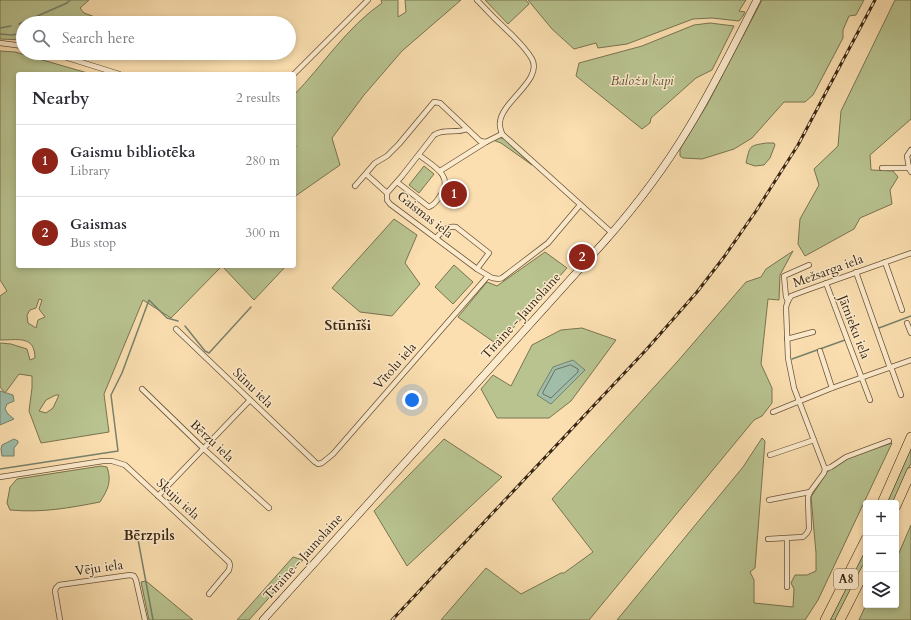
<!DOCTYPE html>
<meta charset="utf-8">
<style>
:root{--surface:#fff;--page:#f2f2f3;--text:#2b2b33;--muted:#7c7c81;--line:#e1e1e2;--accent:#8f2418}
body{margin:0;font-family:Cardo,serif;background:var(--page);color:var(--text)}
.controls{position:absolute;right:12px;bottom:12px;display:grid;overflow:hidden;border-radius:4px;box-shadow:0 2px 6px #0003}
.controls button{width:36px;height:36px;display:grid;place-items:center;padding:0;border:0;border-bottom:1px solid var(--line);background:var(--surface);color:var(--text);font:20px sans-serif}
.you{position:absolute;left:412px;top:400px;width:14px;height:14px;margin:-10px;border:3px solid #fff;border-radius:50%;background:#1a73e8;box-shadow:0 0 0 6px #1a73e833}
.badge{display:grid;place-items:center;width:26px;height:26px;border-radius:50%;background:var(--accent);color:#fff;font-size:13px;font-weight:700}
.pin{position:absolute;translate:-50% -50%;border:2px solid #fff;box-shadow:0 1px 4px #0006}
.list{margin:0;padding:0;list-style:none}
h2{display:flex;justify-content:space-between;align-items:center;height:52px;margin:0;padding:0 16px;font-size:17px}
h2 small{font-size:13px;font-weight:400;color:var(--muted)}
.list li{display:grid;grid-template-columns:26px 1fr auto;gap:12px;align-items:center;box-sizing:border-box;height:72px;padding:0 16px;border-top:1px solid var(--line)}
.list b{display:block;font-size:15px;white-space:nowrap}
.list p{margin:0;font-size:13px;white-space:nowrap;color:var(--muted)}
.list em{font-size:13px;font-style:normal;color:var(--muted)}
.icon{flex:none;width:22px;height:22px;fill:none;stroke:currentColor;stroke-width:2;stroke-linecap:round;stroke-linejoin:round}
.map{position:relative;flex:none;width:911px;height:620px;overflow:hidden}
.search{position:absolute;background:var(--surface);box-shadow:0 2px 6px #0003;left:16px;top:16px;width:280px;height:44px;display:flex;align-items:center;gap:10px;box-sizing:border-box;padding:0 14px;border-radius:22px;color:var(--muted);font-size:15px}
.panel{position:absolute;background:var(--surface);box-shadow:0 2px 6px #0003;left:16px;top:72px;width:280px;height:196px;border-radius:4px}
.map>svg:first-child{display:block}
</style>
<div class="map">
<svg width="911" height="620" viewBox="0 0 911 620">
<rect width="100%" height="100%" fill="#fbdfb0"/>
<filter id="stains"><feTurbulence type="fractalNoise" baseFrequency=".005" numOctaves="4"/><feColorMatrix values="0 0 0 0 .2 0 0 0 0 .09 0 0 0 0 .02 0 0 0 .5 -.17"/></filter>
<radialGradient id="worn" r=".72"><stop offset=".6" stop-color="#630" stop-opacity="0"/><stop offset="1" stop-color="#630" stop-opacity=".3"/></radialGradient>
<g fill="#b8c390" stroke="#797450" fill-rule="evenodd">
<path d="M 0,0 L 89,0 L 80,8 L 84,13 L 103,20 L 104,23 L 23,23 L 23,40 L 0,39 Z"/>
<path d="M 381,0 L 398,0 L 398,17 L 406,12 L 405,0 L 461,0 L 402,51 L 364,95 L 332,138 L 340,165 L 294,197 L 294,152 L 296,146 L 294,143 L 294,95 C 323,65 347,27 382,3 Z"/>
<path d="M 485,0 L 526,0 L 529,4 L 508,24 Z"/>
<path d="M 528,0 L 746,0 L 739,11 L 745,12 L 743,16 L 739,21 L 712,18 L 693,19 L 627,44 L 598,48 L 596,43 L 574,49 L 552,29 Z"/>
<path d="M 762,0 L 864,0 L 856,15 L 849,16 L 843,30 L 843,38 L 813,95 L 805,102 L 784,102 L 752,138 L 734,149 L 702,159 L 683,158 L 680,156 L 680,149 L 707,105 Z"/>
<path d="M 895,0 L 911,0 L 911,119 L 870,155 L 871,170 L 893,171 L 898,177 L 890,190 L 892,204 L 860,218 L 854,229 L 805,256 L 798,244 L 800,219 L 819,185 L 814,169 L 838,146 L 841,111 Z"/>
<path d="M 710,23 L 734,26 L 712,70 L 696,78 L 651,118 L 650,123 L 642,129 L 576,76 L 579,63 L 642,46 L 694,25 Z"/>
<path d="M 0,51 L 15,52 L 91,74 L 18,74 L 18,266 L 286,266 L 254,300 L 222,266 L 171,318 L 143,300 L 104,394 L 109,432 L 41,443 L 29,411 L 32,388 L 32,376 L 19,374 L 5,393 L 0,387 L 0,343 L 11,344 L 27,349 L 30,360 L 35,358 C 35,335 17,340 0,340 L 0,296 L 7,291 L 0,280 ZM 39,299 L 42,300 L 39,309 L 45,317 L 38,320 L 36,328 L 28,323 L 27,315 L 30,310 L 36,308 ZM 56,395 L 59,395 L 53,408 L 46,413 L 39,411 L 46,400 Z"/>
<path d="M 499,137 L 504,139 L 532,165 L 501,143 L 493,140 Z"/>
<path d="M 766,143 L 774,143 L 775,145 L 770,158 L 764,165 L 755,166 L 746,163 C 750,145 749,146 766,143 Z"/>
<path d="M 424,166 L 434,174 L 419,193 L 409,185 Z"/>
<path d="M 394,219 L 417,235 L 405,263 L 420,284 L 392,316 L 360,312 L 332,288 Z"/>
<path d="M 793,251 L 780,275 L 779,300 L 768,299 L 761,364 L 772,388 L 772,403 L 762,416 L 754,420 L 589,620 L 441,620 L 486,568 L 521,594 L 561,573 L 564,573 L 593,552 L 552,499 L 677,362 L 746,282 L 761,277 L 766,269 Z"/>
<path d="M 545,252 L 567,268 L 498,345 L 458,317 L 487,282 L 497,286 Z"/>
<path d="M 454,265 L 473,282 L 453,304 L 435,287 Z"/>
<path d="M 582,328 L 616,340 L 571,401 L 549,418 L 497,418 L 481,389 L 493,375 L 511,386 L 532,345 L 561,330 Z"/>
<path d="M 762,438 L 765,441 L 755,568 L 750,572 L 754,580 L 754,603 L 793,607 L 794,589 L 791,583 L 795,575 L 807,575 L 816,571 L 816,553 L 811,497 L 827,472 L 849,457 L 892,443 L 818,600 L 805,620 L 617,620 L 743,467 Z"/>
<path d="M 444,439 L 502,477 L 407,566 L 374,511 Z"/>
<path d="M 911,448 L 911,463 L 893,503 L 887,503 Z"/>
<path d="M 101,466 L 107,467 C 112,482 108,489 100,502 C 69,508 42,513 10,510 L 7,503 L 10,487 L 17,479 Z"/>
<path d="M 911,525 L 911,620 L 859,620 L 866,605 L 896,605 L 896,560 Z"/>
<path d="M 866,548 L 866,561 L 836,620 L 830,620 Z"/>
<path d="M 293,557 L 303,560 L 249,620 L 237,620 Z"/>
<path d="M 146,581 L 193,620 L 149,620 L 141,582 Z"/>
</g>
<g fill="#9fbda9" stroke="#77816c">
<path d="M 573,360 L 585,370 L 551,404 L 537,395 L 553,367 Z"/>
<path d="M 0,391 L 13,395 L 14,401 L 7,404 L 5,409 L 8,414 L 14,419 L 0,425 Z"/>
<path d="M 14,439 L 18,441 L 18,443 L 14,448 L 14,456 L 2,456 L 1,449 L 2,445 Z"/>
</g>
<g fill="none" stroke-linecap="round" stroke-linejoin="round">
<path stroke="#6c725c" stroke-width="1" d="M 571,365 L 578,369 L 578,372 L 551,398 L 543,394 L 543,392 L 555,370 Z"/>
<g stroke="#77816c" stroke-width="1.5">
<path d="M 46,23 L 61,17"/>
<path d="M 19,24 L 67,3 L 70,0"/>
<path d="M 0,28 L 11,26"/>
<path d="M 0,34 L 12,35 L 23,33"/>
<path d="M 185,326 L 205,351 L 209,353 L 251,307"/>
<path d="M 879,328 L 911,316"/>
<path d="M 792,359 L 845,340"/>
<path d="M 0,469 L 118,451 L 111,395 L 122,373 L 149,300 L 167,318 L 178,321"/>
<path d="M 137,534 L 153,620"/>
</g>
<g stroke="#6a5438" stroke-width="6">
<g id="street">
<path d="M 477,0 C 488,12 500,24 512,35 C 519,42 527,50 532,59 C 543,80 502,101 500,122 C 499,126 501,130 502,134 L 612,233"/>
<path d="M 0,43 L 23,46"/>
<path d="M 52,53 L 119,74"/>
<path d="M 294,74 L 368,0"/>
<path d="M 911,150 L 907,156 L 909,168 L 911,172"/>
<path d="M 882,168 L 909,168 L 911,167"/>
<path d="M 440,171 L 486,142 L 502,134"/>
<path d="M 366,174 L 387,193"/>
<path d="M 397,182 L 429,207 C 434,205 437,201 440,196 C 455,176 433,166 419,155"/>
<path d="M 355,186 L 375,163 L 387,156 L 399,144 L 434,102 L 440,103 L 480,141 L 486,142"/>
<path d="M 387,193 L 387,200 L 390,204 L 477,269 L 492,278 L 499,279 L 502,278 L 548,243 L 580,205"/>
<path d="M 387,193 L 402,176 L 434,135 C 444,128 456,134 467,129"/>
<path d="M 436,238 C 442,232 447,225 456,227 L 489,253 L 477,269"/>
<path d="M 885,262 L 902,310"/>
<path d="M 856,272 L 890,368"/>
<path d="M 826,283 L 870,400"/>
<path d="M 788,301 L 786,297 L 784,276 L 809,265"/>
<path d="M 907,323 L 911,333"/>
<path d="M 176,329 L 315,462 L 318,464 L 322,463 L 333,454 L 488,276"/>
<path d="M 787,339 L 813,332"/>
<path d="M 820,351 L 832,388"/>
<path d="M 891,367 L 901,395"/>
<path d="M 142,389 L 204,449 L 269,508"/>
<path d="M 773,412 L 832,388 L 911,360"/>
<path d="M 770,455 L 814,440"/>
<path d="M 825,469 L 831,467 L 846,457 L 889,441"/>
<path d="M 0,477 L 103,461 L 112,461 L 125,465 L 229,562 L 230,565 L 229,570 L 209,594"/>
<path d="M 158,496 L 250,400"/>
<path d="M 769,500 L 810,492"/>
<path d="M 768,539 L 803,537 L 807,533 L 809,529 L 808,497 L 810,492 L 824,473 L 825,469 L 794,388 L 788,358 L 786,307 L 788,301 L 791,296 L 807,290 L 911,253"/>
<path d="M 787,587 L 787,538"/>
<path d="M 60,620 L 55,591 L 56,588 L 59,585 L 130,575 L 134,576 L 136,580 L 145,620"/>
</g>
</g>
<g stroke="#3a2610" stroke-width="8">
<path id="secondary" d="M 263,620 L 604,242 C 635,207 664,169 688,129 C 713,88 735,43 757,0"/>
</g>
<g stroke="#3a2610" stroke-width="10">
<g id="highway">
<path d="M 882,503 L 911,437"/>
<path d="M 896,506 L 911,472"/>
<path d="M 825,620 L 866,539"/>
<path d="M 840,620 L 866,569"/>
</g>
</g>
<use href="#street" stroke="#fceacc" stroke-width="4.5"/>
<use href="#secondary" stroke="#fceacc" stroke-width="7"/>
<use href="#highway" stroke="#fbdfb0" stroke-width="9"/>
<g stroke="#3a2610" stroke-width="3">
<path id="rail" d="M 392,620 L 646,350 L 697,292 L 724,257 L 756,211 L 798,145 L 875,0"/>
</g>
<use href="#rail" stroke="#fceacc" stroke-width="1.5" stroke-dasharray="4.5" stroke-linecap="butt"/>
</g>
<g text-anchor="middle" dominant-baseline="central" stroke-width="3" stroke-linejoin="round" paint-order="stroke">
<rect fill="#fceacc" stroke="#746148" stroke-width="1" x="834" y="569" width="24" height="20" rx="3"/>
<g font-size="12" font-weight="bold" fill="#3a2610">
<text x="846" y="579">A8</text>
</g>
<g font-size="13" font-style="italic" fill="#5a4d30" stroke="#fceacc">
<text x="642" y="81">Baložu kapi</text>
</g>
<g font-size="13" fill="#3a2610" stroke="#fceacc">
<text transform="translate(425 215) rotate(38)">Gaismas iela</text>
<text transform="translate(828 271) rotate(-20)">Mežsarga iela</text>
<text transform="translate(521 316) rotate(-48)">Tīraine - Jaunolaine</text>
<text transform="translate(854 327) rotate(69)">Jātnieku iela</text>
<text transform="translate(395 366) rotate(-49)">Vītolu iela</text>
<text transform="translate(253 388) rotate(44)">Sūnu iela</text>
<text transform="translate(212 441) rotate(43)">Bērzu iela</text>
<text transform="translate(178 499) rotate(43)">Skuju iela</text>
<text transform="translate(303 557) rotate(-48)">Tīraine - Jaunolaine</text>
<text transform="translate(99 568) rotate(-8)">Vēju iela</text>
</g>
<g font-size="14" font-weight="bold" fill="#3a2610" stroke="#fceacc">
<text x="149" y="535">Bērzpils</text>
</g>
<g font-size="15" font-weight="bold" fill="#3a2610" stroke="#fceacc">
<text x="348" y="325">Stūnīši</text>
</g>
</g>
<rect width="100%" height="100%" filter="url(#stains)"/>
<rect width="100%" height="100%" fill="url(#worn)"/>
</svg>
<div class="controls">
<button>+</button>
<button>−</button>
<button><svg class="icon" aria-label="layers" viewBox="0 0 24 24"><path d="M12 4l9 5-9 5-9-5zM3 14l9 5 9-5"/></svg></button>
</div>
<div class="you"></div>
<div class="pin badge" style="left:454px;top:194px">1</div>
<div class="pin badge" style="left:582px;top:257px">2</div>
<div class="search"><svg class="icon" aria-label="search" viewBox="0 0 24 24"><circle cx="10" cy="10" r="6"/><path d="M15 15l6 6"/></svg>Search here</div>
<section class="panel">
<h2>Nearby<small>2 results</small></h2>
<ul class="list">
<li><span class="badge">1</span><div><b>Gaismu bibliotēka</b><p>Library</p></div><em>280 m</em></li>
<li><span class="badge">2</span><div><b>Gaismas</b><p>Bus stop</p></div><em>300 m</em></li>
</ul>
</section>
</div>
